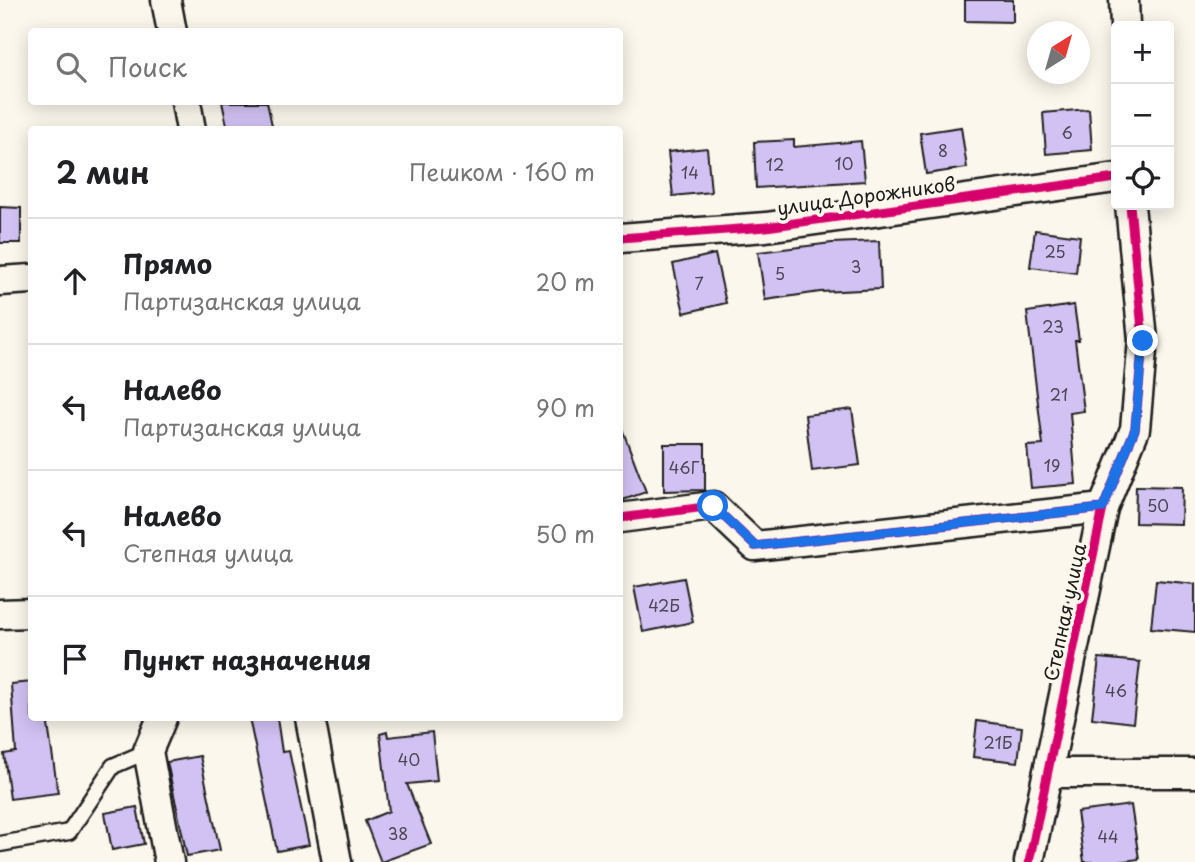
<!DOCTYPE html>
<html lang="ru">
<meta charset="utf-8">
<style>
:root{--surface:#fff;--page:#f6f6f6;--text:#202124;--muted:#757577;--line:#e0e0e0}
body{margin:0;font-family:"Playpen Sans",sans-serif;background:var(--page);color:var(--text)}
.controls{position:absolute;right:21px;top:21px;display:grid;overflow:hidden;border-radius:7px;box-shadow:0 4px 18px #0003}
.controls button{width:63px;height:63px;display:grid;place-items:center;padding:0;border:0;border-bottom:2px solid var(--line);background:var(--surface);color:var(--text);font:35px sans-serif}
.compass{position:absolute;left:1027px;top:21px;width:63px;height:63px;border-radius:50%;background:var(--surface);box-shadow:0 4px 18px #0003;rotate:37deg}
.stop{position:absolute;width:21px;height:21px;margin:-16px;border:5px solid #1a73e8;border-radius:50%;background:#fff}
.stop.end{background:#1a73e8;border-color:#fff;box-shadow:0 2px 7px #0008}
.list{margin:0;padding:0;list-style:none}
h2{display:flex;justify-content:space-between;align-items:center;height:91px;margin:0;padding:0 28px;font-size:30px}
h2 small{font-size:23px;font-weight:400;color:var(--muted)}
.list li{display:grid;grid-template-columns:46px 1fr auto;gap:21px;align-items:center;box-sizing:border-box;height:126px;padding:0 28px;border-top:2px solid var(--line)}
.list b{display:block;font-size:26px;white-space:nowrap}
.list p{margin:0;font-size:23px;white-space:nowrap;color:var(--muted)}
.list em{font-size:23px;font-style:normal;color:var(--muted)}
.icon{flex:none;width:38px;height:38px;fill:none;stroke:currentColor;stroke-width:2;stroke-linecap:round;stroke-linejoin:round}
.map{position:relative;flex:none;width:1195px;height:862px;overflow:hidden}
.search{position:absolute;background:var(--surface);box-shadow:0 4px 18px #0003;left:28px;top:28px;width:595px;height:77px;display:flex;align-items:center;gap:18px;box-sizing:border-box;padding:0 24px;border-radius:7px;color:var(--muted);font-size:26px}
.panel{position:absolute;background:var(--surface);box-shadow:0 4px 18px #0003;left:28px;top:126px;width:595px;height:595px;border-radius:7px}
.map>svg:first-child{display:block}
</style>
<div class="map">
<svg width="1195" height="862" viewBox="0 0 1195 862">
<rect width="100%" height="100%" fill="#fbf7ec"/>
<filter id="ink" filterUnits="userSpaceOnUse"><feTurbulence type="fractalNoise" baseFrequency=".0143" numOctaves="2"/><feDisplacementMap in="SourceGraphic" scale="14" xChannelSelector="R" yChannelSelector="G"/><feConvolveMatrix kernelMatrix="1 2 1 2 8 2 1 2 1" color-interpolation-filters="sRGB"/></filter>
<g filter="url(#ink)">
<g fill="#d2c2f4" stroke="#1c1c1c" stroke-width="2">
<path d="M 965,0 L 1013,0 L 1013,22 L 965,21 Z"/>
<path d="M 222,102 L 267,102 L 273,130 L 228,130 Z"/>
<path d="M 1089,109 L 1092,150 L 1046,154 L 1043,113 Z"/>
<path d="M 961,127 L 967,168 L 926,174 L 920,133 Z"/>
<path d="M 794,140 L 794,147 L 861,141 L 865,181 L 756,188 L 754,142 Z"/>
<path d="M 707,148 L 711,192 L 673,196 L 668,152 Z"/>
<path d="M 0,207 L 21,208 L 21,243 L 0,243 Z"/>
<path d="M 1035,230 L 1080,236 L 1076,273 L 1030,267 Z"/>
<path d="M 879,241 L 881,289 L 820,292 L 765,300 L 758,252 L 832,243 Z"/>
<path d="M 715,254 L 726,303 L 684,313 L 673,264 Z"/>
<path d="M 1074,305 L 1079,340 L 1075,340 L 1084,411 L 1070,413 L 1076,484 L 1031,488 L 1027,446 L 1043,445 L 1027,312 Z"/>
<path d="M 852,409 L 860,465 L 812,471 L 805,415 Z"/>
<path d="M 620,426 L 621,426 L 646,492 L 620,501 Z"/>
<path d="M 664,444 L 705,444 L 705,490 L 664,491 Z"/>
<path d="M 1136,486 L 1182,487 L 1181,524 L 1135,523 Z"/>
<path d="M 684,578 L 693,622 L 643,632 L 634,587 Z"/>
<path d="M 1156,580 L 1195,584 L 1195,632 L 1151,628 Z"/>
<path d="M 1099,658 L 1140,662 L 1133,723 L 1092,718 Z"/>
<path d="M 32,682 L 32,718 L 47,718 L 58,793 L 10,799 L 4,754 L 16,752 L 11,684 Z"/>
<path d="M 249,718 L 277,718 L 282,752 L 289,751 L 309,845 L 277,851 Z"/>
<path d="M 977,721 L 1022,727 L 1018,762 L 973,757 Z"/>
<path d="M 387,732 L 388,737 L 432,732 L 437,781 L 407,784 L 431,844 L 381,862 L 365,821 L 389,811 L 380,734 Z"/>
<path d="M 200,756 L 220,850 L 187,856 L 167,762 Z"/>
<path d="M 1131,805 L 1139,859 L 1117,862 L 1084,862 L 1077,812 Z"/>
<path d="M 137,807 L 144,844 L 112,850 L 105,813 Z"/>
</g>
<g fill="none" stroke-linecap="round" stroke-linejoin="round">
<g stroke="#1c1c1c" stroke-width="19">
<path id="service" d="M 0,844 L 69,832 L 113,766 L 148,751"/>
</g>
<g stroke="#1c1c1c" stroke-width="33">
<g id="minor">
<path d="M 166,0 L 172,32"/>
<path d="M 1124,0 L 1125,26"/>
<path d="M 186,102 L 191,130"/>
<path d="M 620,238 L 766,227 L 1116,178"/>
<path d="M 0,281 L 32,279"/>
<path d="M 620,518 L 713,506 L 755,546 L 1103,508"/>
<path d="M 0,614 L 32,613"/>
<path d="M 162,718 L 148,751 L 169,862"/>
<path d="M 310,718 L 337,862"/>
<path d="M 1048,773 L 1195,773"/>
<path d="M 1029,862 L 1103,508 L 1135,429 L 1143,340 L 1130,205"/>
</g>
</g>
<use href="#service" stroke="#fbf7ec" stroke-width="14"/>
<use href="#minor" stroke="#fbf7ec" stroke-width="28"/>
<g stroke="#fbf7ec" stroke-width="13">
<g id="cycleway">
<path d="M 620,238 L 766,227 L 1116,178"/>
<path d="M 620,518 L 713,506 L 755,546 L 1103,508"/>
<path d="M 1029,862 L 1103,508 L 1135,429 L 1143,340 L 1130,205"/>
</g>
</g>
<use href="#cycleway" stroke="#d6006c" stroke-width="9"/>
</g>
</g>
<g fill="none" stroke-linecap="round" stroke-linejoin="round" filter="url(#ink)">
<path stroke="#1a73e8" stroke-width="9" d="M 713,506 L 755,546 L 1103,508 L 1135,429 L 1143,341"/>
</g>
<g text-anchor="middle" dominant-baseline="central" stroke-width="7" stroke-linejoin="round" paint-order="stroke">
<g font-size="16" fill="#4a4652">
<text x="1067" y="132">6</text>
<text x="943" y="150">8</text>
<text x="844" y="163">10</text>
<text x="775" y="164">12</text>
<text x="690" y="172">14</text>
<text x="1055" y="251">25</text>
<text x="856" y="266">3</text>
<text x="780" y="273">5</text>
<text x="699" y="283">7</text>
<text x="1053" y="326">23</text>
<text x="1059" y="394">21</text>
<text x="1052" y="465">19</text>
<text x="684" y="467">46Г</text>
<text x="1158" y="505">50</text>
<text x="664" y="605">42Б</text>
<text x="1116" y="690">46</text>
<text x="998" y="742">21Б</text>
<text x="409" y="759">40</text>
<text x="398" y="833">38</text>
<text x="1108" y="836">44</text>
</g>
<g font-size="19" fill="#1c1c1c" stroke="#fbf7ec">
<text transform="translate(866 195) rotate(-8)">улица Дорожников</text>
<text transform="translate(1064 612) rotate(-78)">Степная улица</text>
</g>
</g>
</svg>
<div class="controls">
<button>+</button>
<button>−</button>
<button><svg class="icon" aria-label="locate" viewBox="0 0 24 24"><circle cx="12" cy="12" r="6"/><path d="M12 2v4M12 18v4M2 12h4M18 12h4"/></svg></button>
</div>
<svg class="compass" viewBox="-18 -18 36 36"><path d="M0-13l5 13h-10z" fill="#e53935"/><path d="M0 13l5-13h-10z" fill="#757577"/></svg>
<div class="stop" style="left:713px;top:506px"></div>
<div class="stop end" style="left:1143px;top:341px"></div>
<div class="search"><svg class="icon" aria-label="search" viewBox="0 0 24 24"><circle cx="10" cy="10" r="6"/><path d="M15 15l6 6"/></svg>Поиск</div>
<section class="panel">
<h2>2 мин<small>Пешком · 160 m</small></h2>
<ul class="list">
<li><svg class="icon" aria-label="ahead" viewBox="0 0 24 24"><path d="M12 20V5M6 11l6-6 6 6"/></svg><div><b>Прямо</b><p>Партизанская улица</p></div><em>20 m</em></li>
<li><svg class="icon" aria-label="left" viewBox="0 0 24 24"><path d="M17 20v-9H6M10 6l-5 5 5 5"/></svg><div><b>Налево</b><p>Партизанская улица</p></div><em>90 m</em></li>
<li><svg class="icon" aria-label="left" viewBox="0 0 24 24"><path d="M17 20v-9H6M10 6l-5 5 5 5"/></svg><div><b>Налево</b><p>Степная улица</p></div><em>50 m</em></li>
<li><svg class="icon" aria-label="arrive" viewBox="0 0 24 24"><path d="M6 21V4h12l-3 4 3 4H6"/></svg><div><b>Пункт назначения</b></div></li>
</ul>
</section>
</div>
